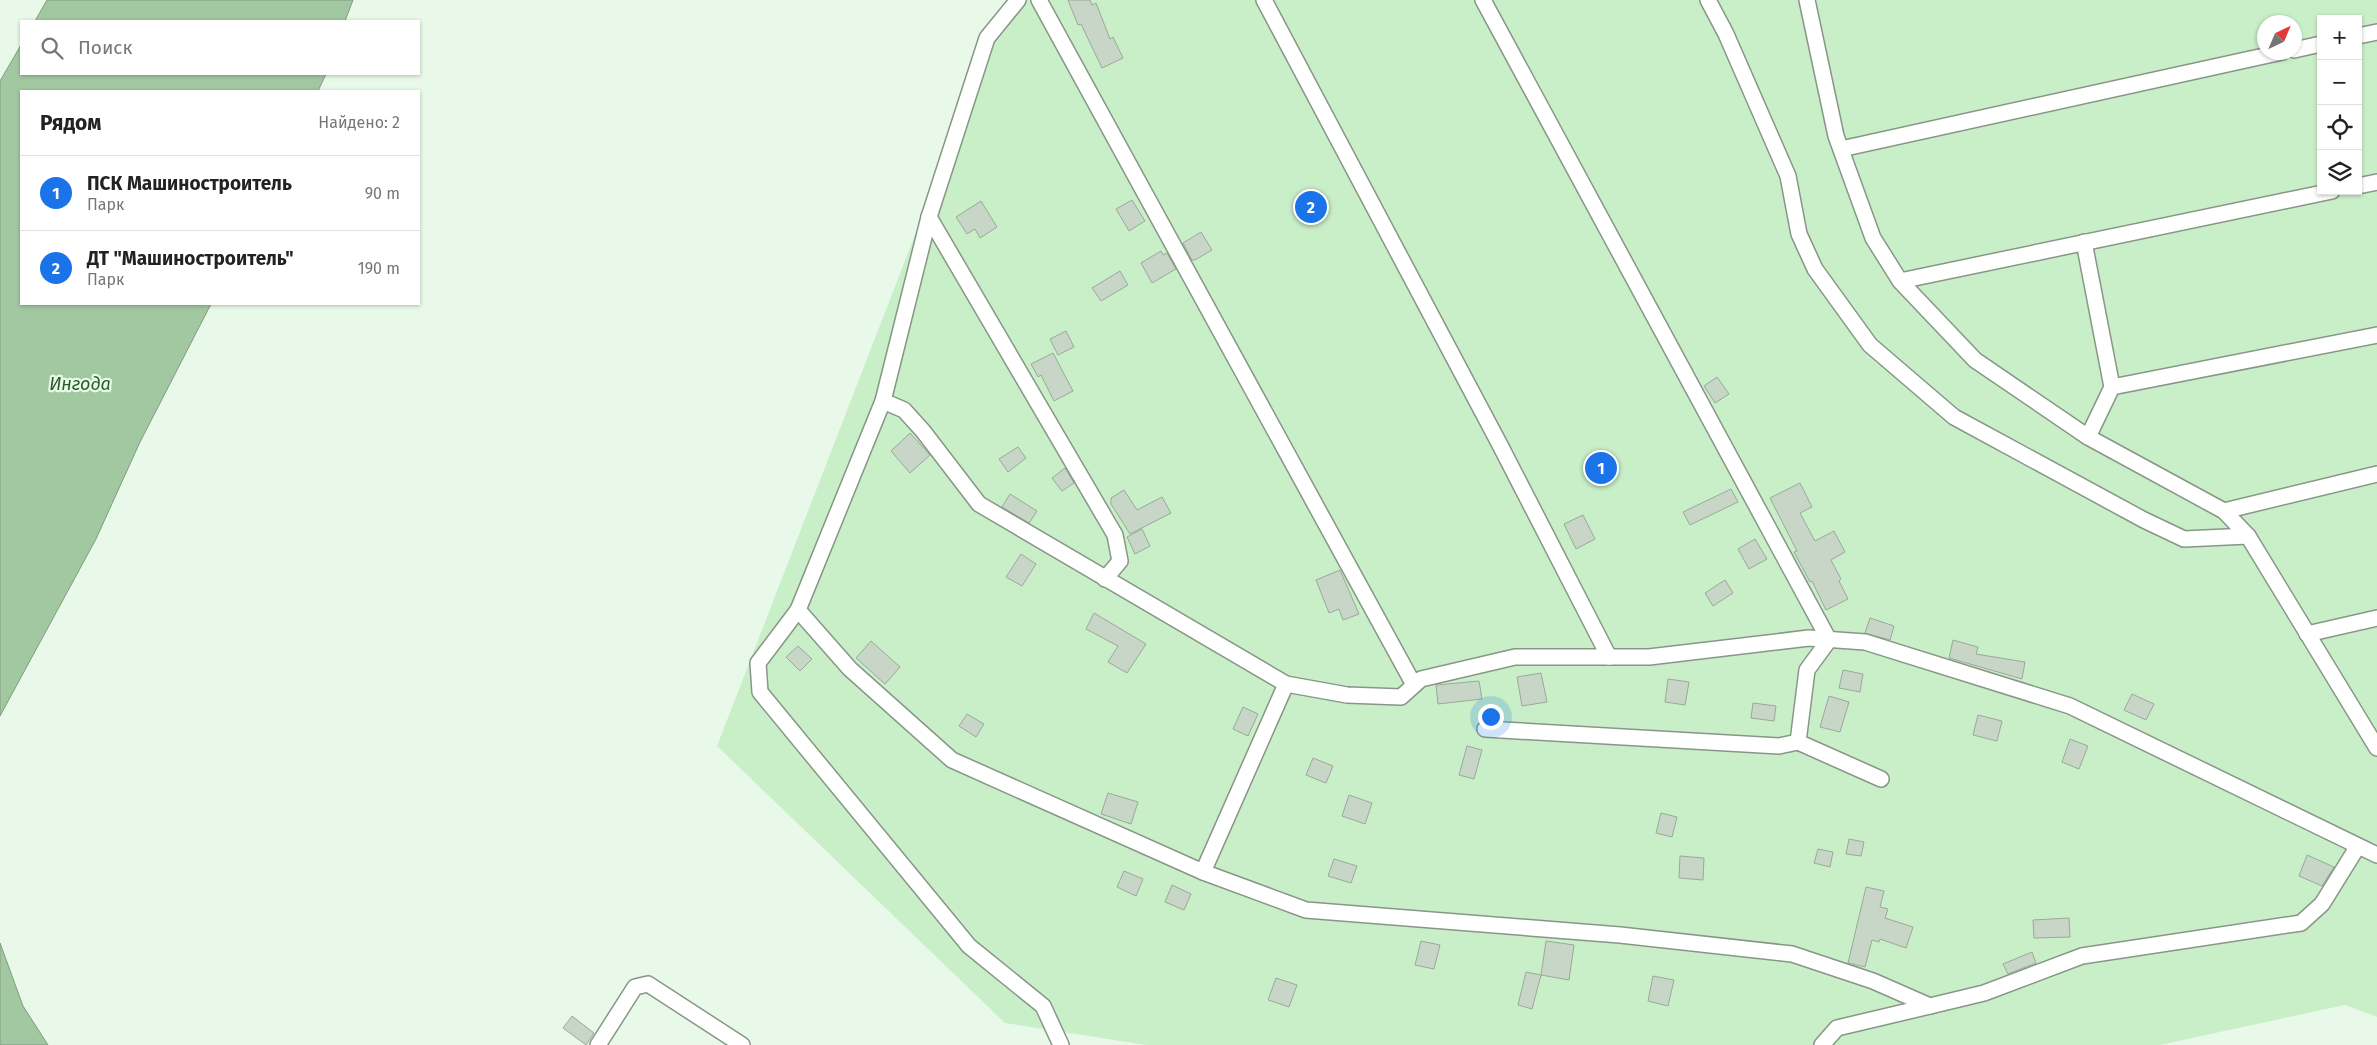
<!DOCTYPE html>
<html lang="ru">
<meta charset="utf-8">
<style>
:root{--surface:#fff;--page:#f6f6f6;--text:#222;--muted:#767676;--line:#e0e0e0;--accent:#1a73e8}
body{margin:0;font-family:"Fira Sans",sans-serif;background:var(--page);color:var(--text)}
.controls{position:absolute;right:15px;top:15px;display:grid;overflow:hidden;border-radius:0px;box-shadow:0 1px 4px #0004}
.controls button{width:45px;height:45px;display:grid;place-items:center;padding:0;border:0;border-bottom:1px solid var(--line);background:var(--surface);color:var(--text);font:25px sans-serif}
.compass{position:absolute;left:2257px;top:15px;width:45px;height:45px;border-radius:50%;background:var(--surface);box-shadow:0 1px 4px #0004;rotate:44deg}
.you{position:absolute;left:1490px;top:716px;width:18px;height:18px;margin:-12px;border:4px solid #fff;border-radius:50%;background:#1a73e8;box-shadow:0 0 0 8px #1a73e833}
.badge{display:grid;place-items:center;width:32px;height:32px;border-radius:50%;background:var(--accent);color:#fff;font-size:16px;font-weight:700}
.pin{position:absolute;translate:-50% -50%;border:2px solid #fff;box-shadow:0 1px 5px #0006}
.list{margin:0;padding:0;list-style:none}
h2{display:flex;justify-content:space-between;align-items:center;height:65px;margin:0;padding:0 20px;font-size:21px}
h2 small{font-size:16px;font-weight:400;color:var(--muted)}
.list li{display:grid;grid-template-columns:32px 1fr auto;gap:15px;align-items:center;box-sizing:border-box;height:75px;padding:0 20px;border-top:1px solid var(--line)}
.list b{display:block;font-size:19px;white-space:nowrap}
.list p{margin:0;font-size:16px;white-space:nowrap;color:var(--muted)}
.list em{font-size:16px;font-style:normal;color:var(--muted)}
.icon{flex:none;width:28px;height:28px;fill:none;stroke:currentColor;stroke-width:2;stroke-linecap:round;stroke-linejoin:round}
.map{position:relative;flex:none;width:2377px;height:1045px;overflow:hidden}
.search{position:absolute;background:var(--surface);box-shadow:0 1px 4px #0004;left:20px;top:20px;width:400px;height:55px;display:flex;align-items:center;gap:12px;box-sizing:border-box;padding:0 18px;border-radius:0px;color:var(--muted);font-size:19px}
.panel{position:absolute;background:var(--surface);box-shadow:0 1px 4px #0004;left:20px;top:90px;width:400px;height:215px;border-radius:0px}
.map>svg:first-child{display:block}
</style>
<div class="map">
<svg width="2377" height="1045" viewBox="0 0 2377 1045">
<rect width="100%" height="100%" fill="#e9f9e9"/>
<path fill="#c9efc8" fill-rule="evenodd" d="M 1006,0 L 2377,0 L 2377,1017 L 2345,1005 L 2160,1045 L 1146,1045 L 1005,1023 L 717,746 ZM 2321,19 L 2358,19 L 2358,191 L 2321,191 ZM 2264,22 L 2294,22 L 2294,52 L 2264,52 Z"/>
<g fill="#a2c8a1" stroke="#7f9b7e">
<path d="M 47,0 L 353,0 L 345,21 L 35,21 Z"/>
<path d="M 21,45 L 21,74 L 326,74 L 318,91 L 21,91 L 21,304 L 211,304 L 140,442 L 96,539 L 0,716 L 0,81 Z"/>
<path d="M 0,943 L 23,1006 L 48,1045 L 0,1045 Z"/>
</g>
<g fill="#c7d6c6" stroke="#9aa99a">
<path d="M 1068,0 L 1090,0 L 1092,5 L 1096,3 L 1110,39 L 1113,37 L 1123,58 L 1102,68 L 1081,24 L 1078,25 Z"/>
<path d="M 1132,200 L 1145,221 L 1129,231 L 1116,209 Z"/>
<path d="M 981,201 L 997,227 L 980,238 L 975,229 L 967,234 L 956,217 Z"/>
<path d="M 1201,232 L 1212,250 L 1195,260 L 1192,260 L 1183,243 Z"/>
<path d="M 1161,251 L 1163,255 L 1167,253 L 1176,269 L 1152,283 L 1141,263 Z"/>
<path d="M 1120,271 L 1128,285 L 1101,301 L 1092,288 Z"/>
<path d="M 1066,331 L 1074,347 L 1058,355 L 1050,339 Z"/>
<path d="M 1053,353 L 1073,391 L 1054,401 L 1041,375 L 1038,377 L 1031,364 Z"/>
<path d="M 1717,377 L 1729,394 L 1715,403 L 1704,386 Z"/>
<path d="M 910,433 L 930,455 L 910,473 L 891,451 Z"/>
<path d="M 1018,447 L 1026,458 L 1008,472 L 999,459 Z"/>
<path d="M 1065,468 L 1074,483 L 1062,491 L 1052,478 Z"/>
<path d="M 1800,483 L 1812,507 L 1800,513 L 1815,541 L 1834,531 L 1845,552 L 1831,560 L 1841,579 L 1839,581 L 1848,599 L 1826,610 L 1812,581 L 1810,582 L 1794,552 L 1797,551 L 1770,498 Z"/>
<path d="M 1731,489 L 1738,502 L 1690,525 L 1683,512 Z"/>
<path d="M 1124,490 L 1137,510 L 1162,497 L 1171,513 L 1130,534 L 1111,504 L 1111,498 Z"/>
<path d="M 1010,494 L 1037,511 L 1029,523 L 1002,507 Z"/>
<path d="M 1583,515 L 1595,539 L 1576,549 L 1564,524 Z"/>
<path d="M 1142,529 L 1150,546 L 1135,554 L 1127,537 Z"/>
<path d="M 1755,539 L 1767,559 L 1749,569 L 1738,549 Z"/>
<path d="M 1021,554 L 1036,564 L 1022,586 L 1006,577 Z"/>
<path d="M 1340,570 L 1359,614 L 1343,620 L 1339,609 L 1329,613 L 1316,580 Z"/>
<path d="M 1725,580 L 1733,593 L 1713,606 L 1705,593 Z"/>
<path d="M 1094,613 L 1146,644 L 1127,673 L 1108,662 L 1118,646 L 1086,629 Z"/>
<path d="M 1870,618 L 1894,626 L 1890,640 L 1865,633 Z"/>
<path d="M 1953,640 L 1978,647 L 1976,654 L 2025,662 L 2022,679 L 1949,658 Z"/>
<path d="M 871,641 L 900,667 L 885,684 L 856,658 Z"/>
<path d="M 798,646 L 812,659 L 800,671 L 786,657 Z"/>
<path d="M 1843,670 L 1863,674 L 1860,692 L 1839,688 Z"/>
<path d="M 1541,673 L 1547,702 L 1522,706 L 1517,677 Z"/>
<path d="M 1668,679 L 1689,682 L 1685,705 L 1665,702 Z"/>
<path d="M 1479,681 L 1482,699 L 1438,704 L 1436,685 Z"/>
<path d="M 2132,694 L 2154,704 L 2146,720 L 2124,710 Z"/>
<path d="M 1829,696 L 1849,702 L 1840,732 L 1820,727 Z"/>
<path d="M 1753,703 L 1776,706 L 1774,721 L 1751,718 Z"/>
<path d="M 1243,707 L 1258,714 L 1248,736 L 1233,729 Z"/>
<path d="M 967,714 L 984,724 L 976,737 L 959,726 Z"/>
<path d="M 1978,715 L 2002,721 L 1997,741 L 1973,735 Z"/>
<path d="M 2070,739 L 2088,746 L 2079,769 L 2062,762 Z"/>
<path d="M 1467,746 L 1482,750 L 1474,779 L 1459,775 Z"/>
<path d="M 1313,758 L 1333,766 L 1326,783 L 1306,775 Z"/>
<path d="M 1108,793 L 1138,802 L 1131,824 L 1101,814 Z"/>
<path d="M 1349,795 L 1372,803 L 1365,824 L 1342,816 Z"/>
<path d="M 1661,813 L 1677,817 L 1672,837 L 1656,833 Z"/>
<path d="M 1849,839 L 1864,842 L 1861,856 L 1846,854 Z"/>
<path d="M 1818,849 L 1833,852 L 1830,867 L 1814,863 Z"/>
<path d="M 2307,855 L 2334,867 L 2322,886 L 2299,876 Z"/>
<path d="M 1680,856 L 1704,858 L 1703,880 L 1679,878 Z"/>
<path d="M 1334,859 L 1357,866 L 1351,883 L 1328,876 Z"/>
<path d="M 1124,871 L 1143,879 L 1136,896 L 1117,887 Z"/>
<path d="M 1172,885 L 1191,894 L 1184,910 L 1165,902 Z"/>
<path d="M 1866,887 L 1884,891 L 1880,907 L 1888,909 L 1885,918 L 1913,927 L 1906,948 L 1880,939 L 1879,942 L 1872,940 L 1865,967 L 1848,963 Z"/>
<path d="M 2069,918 L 2070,937 L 2034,938 L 2033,920 Z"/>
<path d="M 1421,941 L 1440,945 L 1434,969 L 1415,965 Z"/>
<path d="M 1546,941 L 1574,945 L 1569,980 L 1541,975 Z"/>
<path d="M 2032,952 L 2036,963 L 2008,974 L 2003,964 Z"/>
<path d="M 1526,972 L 1541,975 L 1532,1009 L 1518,1005 Z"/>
<path d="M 1653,976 L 1674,980 L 1668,1006 L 1648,1001 Z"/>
<path d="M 1276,978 L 1297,985 L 1289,1007 L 1268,1000 Z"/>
<path d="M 572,1016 L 594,1033 L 586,1045 L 563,1028 Z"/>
</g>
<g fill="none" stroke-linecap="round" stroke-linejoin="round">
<g stroke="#889687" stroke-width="18">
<g id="street">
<path d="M 1018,0 L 987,38 L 929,217 L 883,401 L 904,410 L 923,431 L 979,504 L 1286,684 L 1347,695 L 1401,697 L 1421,679 L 1515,657 L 1649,657 L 1809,638 L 1865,642 L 2070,706 L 2377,855"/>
<path d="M 1039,0 L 1414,685"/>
<path d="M 1264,0 L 1500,445 L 1609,657"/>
<path d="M 1483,0 L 1829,640 L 1807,670 L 1798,742 L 1881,779"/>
<path d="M 1708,0 L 1726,34 L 1788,176 L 1799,234 L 1815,269 L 1870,345 L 1954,417 L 2144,520 L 2184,539 L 2248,536"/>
<path d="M 1807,0 L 1836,136 L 1873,238 L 1900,281 L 1975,360 L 2088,437 L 2224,511 L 2248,536 L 2377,748"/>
<path d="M 2358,36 L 2377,32"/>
<path d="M 2294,50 L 2321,44"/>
<path d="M 1841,149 L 2282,52"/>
<path d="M 2358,186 L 2377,182"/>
<path d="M 929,217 L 1115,535 L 1120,561 L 1105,579"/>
<path d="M 2084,242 L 2112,387"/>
<path d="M 1900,281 L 2332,191"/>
<path d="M 883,401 L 798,610 L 758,663 L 760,692 L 969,946 L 1043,1006 L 1061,1045"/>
<path d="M 2088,437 L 2112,387 L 2377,335"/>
<path d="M 2224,511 L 2377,474"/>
<path d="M 798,610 L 850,669 L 952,760 L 1203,872 L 1306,910 L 1620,935 L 1792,954 L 1873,981 L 1930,1006 L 1984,993 L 2082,956 L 2301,923 L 2322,904 L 2358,846"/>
<path d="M 2307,634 L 2377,618"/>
<path d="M 1485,729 L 1779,746 L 1798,742"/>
<path d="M 1203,872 L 1286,684"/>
<path d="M 598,1045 L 635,987 L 648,984 L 742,1045"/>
<path d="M 1822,1045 L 1837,1028 L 1930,1006"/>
</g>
</g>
<use href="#street" stroke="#fff" stroke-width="15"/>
</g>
<g text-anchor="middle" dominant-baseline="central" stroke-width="4.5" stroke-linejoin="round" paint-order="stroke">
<g font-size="18" font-style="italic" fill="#285d2a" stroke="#e9f9e9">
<text x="80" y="384">Ингода</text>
</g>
</g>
</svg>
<div class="controls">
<button>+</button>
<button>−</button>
<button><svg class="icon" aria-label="locate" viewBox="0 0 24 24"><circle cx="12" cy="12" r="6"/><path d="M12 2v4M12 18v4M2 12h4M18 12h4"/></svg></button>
<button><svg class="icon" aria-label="layers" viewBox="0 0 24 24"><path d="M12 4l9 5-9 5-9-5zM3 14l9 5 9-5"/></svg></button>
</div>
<svg class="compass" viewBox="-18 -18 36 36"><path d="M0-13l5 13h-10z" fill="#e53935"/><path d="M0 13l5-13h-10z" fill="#767676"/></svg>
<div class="you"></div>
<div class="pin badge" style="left:1601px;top:468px">1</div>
<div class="pin badge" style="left:1311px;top:207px">2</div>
<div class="search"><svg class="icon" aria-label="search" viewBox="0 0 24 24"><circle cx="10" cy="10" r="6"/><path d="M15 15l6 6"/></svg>Поиск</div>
<section class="panel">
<h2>Рядом<small>Найдено: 2</small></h2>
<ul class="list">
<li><span class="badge">1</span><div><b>ПСК Машиностроитель</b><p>Парк</p></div><em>90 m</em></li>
<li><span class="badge">2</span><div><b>ДТ &quot;Машиностроитель&quot;</b><p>Парк</p></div><em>190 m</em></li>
</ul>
</section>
</div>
